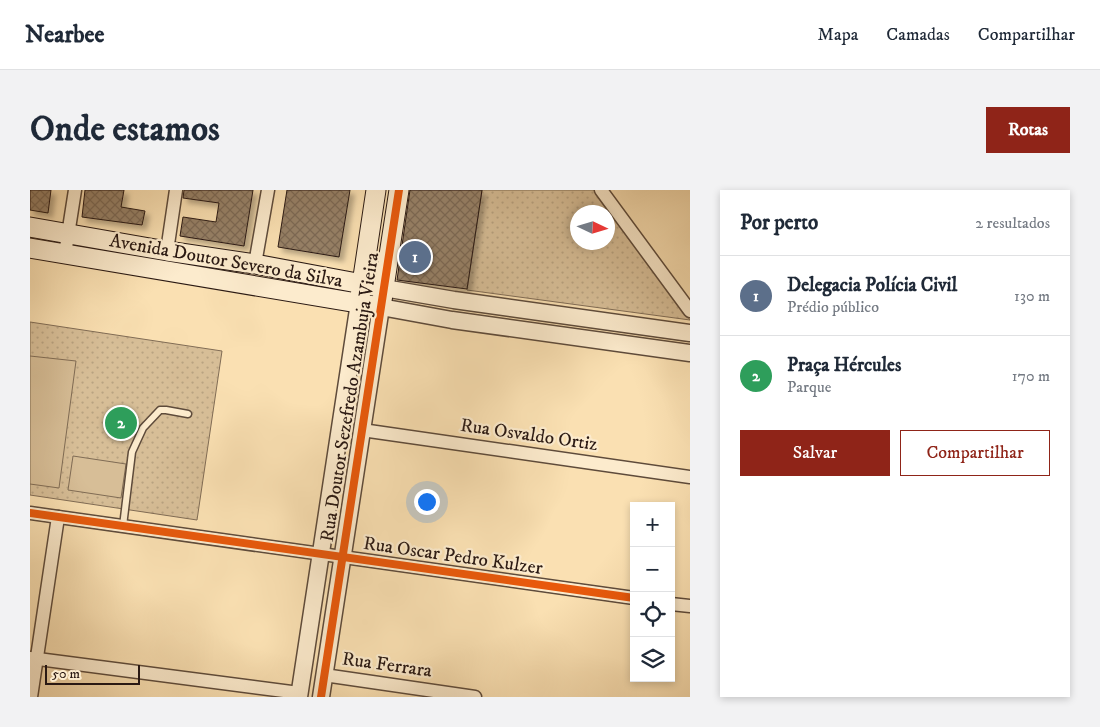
<!DOCTYPE html>
<html lang="pt">
<meta charset="utf-8">
<style>
:root{--surface:#fff;--page:#f2f2f3;--text:#1f2937;--muted:#747a83;--line:#e0e1e3;--accent:#8f2418}
body{margin:0;font-family:"IM FELL DW Pica",serif;background:var(--page);color:var(--text)}
.controls{position:absolute;right:15px;bottom:15px;display:grid;overflow:hidden;border-radius:0px;box-shadow:0 2px 8px #0003}
.controls button{width:45px;height:45px;display:grid;place-items:center;padding:0;border:0;border-bottom:1px solid var(--line);background:var(--surface);color:var(--text);font:25px sans-serif}
.compass{position:absolute;left:540px;top:15px;width:45px;height:45px;border-radius:50%;background:var(--surface);box-shadow:0 2px 8px #0003;rotate:94deg}
.scale{position:absolute;left:15px;bottom:12px;width:95px;box-sizing:border-box;padding-left:5px;border:2px solid #2a1913;border-top:0;font-size:14px;line-height:18px;white-space:nowrap;color:#2a1913;-webkit-text-stroke:4px #fcebcd;paint-order:stroke}
.you{position:absolute;left:396px;top:311px;width:18px;height:18px;margin:-12px;border:4px solid #fff;border-radius:50%;background:#1a73e8;box-shadow:0 0 0 8px #1a73e833}
.badge{display:grid;place-items:center;width:32px;height:32px;border-radius:50%;background:var(--accent);color:#fff;font-size:16px;font-weight:700}
.pin{position:absolute;translate:-50% -50%;border:2px solid #fff;box-shadow:0 1px 5px #0006}
.list{margin:0;padding:0;list-style:none}
h2{display:flex;justify-content:space-between;align-items:center;height:65px;margin:0;padding:0 20px;font-size:21px}
h2 small{font-size:16px;font-weight:400;color:var(--muted)}
.list li{display:grid;grid-template-columns:32px 1fr auto;gap:15px;align-items:center;box-sizing:border-box;height:80px;padding:0 20px;border-top:1px solid var(--line)}
.list b{display:block;font-size:19px;white-space:nowrap}
.list p{margin:0;font-size:16px;white-space:nowrap;color:var(--muted)}
.list em{font-size:16px;font-style:normal;color:var(--muted)}
.actions{display:flex;gap:10px;padding:15px 20px}
.actions a{flex:1;padding:11px 0;border:1px solid var(--accent);border-radius:0px;text-align:center;font-size:18px;color:var(--accent)}
.actions .main{background:var(--accent);color:#fff}
.icon{flex:none;width:28px;height:28px;fill:none;stroke:currentColor;stroke-width:2;stroke-linecap:round;stroke-linejoin:round}
.map{position:relative;flex:none;width:660px;height:507px;overflow:hidden;border-radius:0px}
header{display:flex;align-items:center;gap:30px;box-sizing:border-box;height:70px;padding:0 25px;background:var(--surface);border-bottom:1px solid var(--line)}
header strong{font-size:24px}
nav{display:flex;gap:28px;margin-inline-start:auto;font-size:18px}
.intro{display:flex;align-items:center;justify-content:space-between;box-sizing:border-box;height:120px;padding:0 30px}
h1{margin:0;font-size:35px}
.button{padding:12px 22px;border-radius:0px;background:var(--accent);color:#fff;font-size:18px;font-weight:700}
main{display:flex;gap:30px;padding:0 30px}
aside{flex:1;background:var(--surface);border-radius:0px;box-shadow:0 2px 8px #0003}
.map>svg:first-child{display:block}
</style>
<header>
<strong>Nearbee</strong>
<nav><a>Mapa</a><a>Camadas</a><a>Compartilhar</a></nav>
</header>
<div class="intro"><h1>Onde estamos</h1><a class="button">Rotas</a></div>
<main>
<div class="map">
<svg width="660" height="507" viewBox="0 0 660 507">
<defs>
<pattern id="green-dots" width="8" height="8" patternUnits="userSpaceOnUse" patternTransform="scale(1.25)"><rect width="8" height="8" fill="#d7be97"/><path d="M2 2h.1M6 6h.1" fill="none" stroke="#b9a381" stroke-width="1.8" stroke-linecap="round"/></pattern>
<pattern id="building-cross-hatch" width="8" height="8" patternUnits="userSpaceOnUse" patternTransform="scale(1.25)"><rect width="8" height="8" fill="#968066"/><path d="M0 0l8 8M0 8l8-8" fill="none" stroke="#7b6853"/></pattern>
<filter id="shadow"><feDropShadow dx="4.5" dy="4.5" stdDeviation="2.5" flood-color="#0004"/></filter>
</defs>
<rect width="100%" height="100%" fill="#fae0b2"/>
<filter id="stains"><feTurbulence type="fractalNoise" baseFrequency=".004" numOctaves="4"/><feColorMatrix values="0 0 0 0 .2 0 0 0 0 .09 0 0 0 0 .02 0 0 0 .5 -.17"/></filter>
<radialGradient id="worn" r=".72"><stop offset=".6" stop-color="#630" stop-opacity="0"/><stop offset="1" stop-color="#630" stop-opacity=".3"/></radialGradient>
<g fill="url(#green-dots)" stroke="#806c55" fill-rule="evenodd">
<path d="M 452,0 L 566,0 L 660,130 L 437,100 ZM 548,22 L 578,22 L 578,52 L 548,52 Z"/>
<path d="M 0,132 L 192,161 L 167,330 L 0,305 Z"/>
</g>
<g fill="#d7be97" stroke="#806c55">
<path d="M 0,166 L 46,171 L 29,298 L 0,294 Z"/>
<path d="M 43,266 L 96,274 L 91,308 L 38,300 Z"/>
</g>
<g fill="url(#building-cross-hatch)" stroke="#2a1913" filter="url(#shadow)">
<path d="M 0,0 L 21,0 L 18,23 L 0,20 Z"/>
<path d="M 55,0 L 94,0 L 91,17 L 115,21 L 112,35 L 52,27 Z"/>
<path d="M 154,0 L 223,0 L 214,56 L 150,46 L 153,27 L 186,32 L 189,13 L 153,8 Z"/>
<path d="M 257,0 L 320,0 L 309,67 L 248,57 Z"/>
<path d="M 380,0 L 452,0 L 437,99 L 367,90 Z"/>
</g>
<g fill="none" stroke-linecap="round" stroke-linejoin="round">
<g stroke="#5e4b3b" stroke-width="9">
<path id="service" d="M 93,336 L 102,262 L 113,238 L 130,220 L 136,220 L 158,224"/>
</g>
<g stroke="#5e4b3b" stroke-width="15">
<g id="minor">
<path d="M 571,0 L 660,121"/>
<path d="M 137,61 L 146,0"/>
<path d="M 35,64 L 45,0"/>
<path d="M 225,74 L 238,0"/>
<path d="M 332,240 L 660,287"/>
<path d="M 0,323 L 604,408"/>
<path d="M 641,414 L 660,416"/>
<path d="M 0,468 L 269,503"/>
<path d="M 294,485 L 445,507"/>
<path d="M 1,507 L 28,327"/>
</g>
</g>
<g stroke="#5e4b3b" stroke-width="19">
<g id="tertiary">
<path d="M 354,98 L 424,110 L 660,143"/>
<path d="M 269,507 L 329,113"/>
<path d="M 291,507 L 351,117 L 422,130 L 660,163"/>
</g>
</g>
<g stroke="#2a1913" stroke-width="21">
<g id="secondary">
<path d="M 0,37 L 137,61 L 225,74 L 354,98"/>
<path d="M 0,58 L 351,117 L 369,0"/>
<path d="M 330,107 L 346,0"/>
</g>
</g>
<use href="#service" stroke="#fcebcd" stroke-width="6"/>
<use href="#minor" stroke="#fcebcd" stroke-width="12"/>
<use href="#tertiary" stroke="#fcebcd" stroke-width="16"/>
<use href="#secondary" stroke="#fcebcd" stroke-width="19"/>
<g stroke="#fcebcd" stroke-width="11">
<g id="cycleway">
<path d="M 0,323 L 604,408"/>
<path d="M 291,507 L 369,0"/>
</g>
</g>
<use href="#cycleway" stroke="#e8590c" stroke-width="8"/>
</g>
<g text-anchor="middle" dominant-baseline="central" stroke-width="4.5" stroke-linejoin="round" paint-order="stroke">
<g font-size="19" fill="#2a1913" stroke="#fcebcd">
<text transform="translate(196 71) rotate(10)">Avenida Doutor Severo da Silva</text>
<text transform="translate(320 207) rotate(-81)">Rua Doutor Sezefredo Azambuja Vieira</text>
<text transform="translate(499 245) rotate(8)">Rua Osvaldo Ortiz</text>
<text transform="translate(423 366) rotate(8)">Rua Oscar Pedro Kulzer</text>
<text transform="translate(357 475) rotate(8)">Rua Ferrara</text>
</g>
</g>
<rect width="100%" height="100%" filter="url(#stains)"/>
<rect width="100%" height="100%" fill="url(#worn)"/>
</svg>
<div class="controls">
<button>+</button>
<button>−</button>
<button><svg class="icon" aria-label="locate" viewBox="0 0 24 24"><circle cx="12" cy="12" r="6"/><path d="M12 2v4M12 18v4M2 12h4M18 12h4"/></svg></button>
<button><svg class="icon" aria-label="layers" viewBox="0 0 24 24"><path d="M12 4l9 5-9 5-9-5zM3 14l9 5 9-5"/></svg></button>
</div>
<svg class="compass" viewBox="-18 -18 36 36"><path d="M0-13l5 13h-10z" fill="#e53935"/><path d="M0 13l5-13h-10z" fill="#747a83"/></svg>
<div class="scale">50 m</div>
<div class="you"></div>
<div class="pin badge" style="left:385px;top:67px;background:#5c6f8a">1</div>
<div class="pin badge" style="left:91px;top:233px;background:#2e9e5b">2</div>
</div>
<aside>
<h2>Por perto<small>2 resultados</small></h2>
<ul class="list">
<li><span class="badge" style="background:#5c6f8a">1</span><div><b>Delegacia Polícia Civil</b><p>Prédio público</p></div><em>130 m</em></li>
<li><span class="badge" style="background:#2e9e5b">2</span><div><b>Praça Hércules</b><p>Parque</p></div><em>170 m</em></li>
</ul>
<div class="actions"><a class="main">Salvar</a><a>Compartilhar</a></div>
</aside>
</main>
